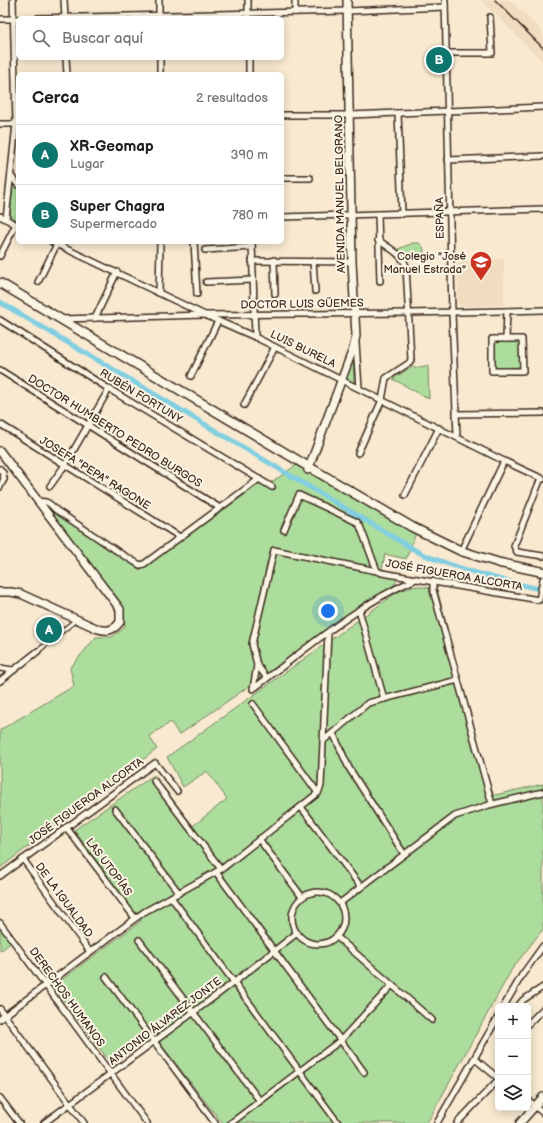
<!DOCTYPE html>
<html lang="es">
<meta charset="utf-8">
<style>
:root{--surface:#fff;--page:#f2f2f2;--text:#202124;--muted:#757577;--line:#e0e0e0;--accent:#0f766e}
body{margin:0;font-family:"Balsamiq Sans",sans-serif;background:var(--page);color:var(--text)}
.controls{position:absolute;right:12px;bottom:12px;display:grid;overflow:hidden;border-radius:6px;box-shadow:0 2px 10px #0003}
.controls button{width:36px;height:36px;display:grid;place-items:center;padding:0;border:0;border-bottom:1px solid var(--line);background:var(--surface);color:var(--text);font:20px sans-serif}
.you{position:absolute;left:328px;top:611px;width:14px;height:14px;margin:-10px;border:3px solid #fff;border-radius:50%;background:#1a73e8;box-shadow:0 0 0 6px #1a73e833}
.badge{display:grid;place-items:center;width:26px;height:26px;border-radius:50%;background:var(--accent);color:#fff;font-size:13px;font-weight:700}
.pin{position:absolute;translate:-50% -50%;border:2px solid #fff;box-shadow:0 1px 4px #0006}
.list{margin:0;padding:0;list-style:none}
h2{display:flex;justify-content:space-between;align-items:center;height:52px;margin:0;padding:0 16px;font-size:17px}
h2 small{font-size:13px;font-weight:400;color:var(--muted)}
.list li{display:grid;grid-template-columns:26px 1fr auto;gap:12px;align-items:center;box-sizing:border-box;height:60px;padding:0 16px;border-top:1px solid var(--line)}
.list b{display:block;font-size:15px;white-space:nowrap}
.list p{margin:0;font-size:13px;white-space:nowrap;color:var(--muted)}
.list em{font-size:13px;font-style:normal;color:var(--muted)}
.icon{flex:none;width:22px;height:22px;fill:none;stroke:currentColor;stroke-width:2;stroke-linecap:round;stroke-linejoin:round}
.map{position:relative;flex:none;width:543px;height:1123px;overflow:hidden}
.search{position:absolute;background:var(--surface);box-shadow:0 2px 10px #0003;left:16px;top:16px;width:268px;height:44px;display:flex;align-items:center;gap:10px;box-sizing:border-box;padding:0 14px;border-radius:6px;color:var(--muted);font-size:15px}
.panel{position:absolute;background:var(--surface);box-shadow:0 2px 10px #0003;left:16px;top:72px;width:268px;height:172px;border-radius:6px}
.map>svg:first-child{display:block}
</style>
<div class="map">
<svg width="543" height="1123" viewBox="0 0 543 1123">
<rect width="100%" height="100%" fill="#f8e9d0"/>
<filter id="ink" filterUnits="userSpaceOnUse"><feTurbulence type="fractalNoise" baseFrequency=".025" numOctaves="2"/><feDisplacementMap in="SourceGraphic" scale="8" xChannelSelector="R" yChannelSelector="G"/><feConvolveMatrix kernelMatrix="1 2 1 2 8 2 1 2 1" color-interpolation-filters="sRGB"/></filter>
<g filter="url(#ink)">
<g fill="#f1dcbf">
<path d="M 481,0 L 510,0 L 528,17 L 543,33 L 543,62 Z"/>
<path d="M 504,259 L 504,305 L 461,306 L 458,304 L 457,261 Z"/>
</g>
<g fill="#addd9d" stroke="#74845e">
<path d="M 13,183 L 18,190 L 18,221 L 10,217 Z"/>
<path d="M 413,243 L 419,243 L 423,247 L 424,251 L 422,258 C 407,262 407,260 398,249 Z"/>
<path d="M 520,341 L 520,367 L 495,368 L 494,342 Z"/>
<path d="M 353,355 L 354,384 L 343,379 Z"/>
<path d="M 428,366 L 429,399 L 393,379 L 410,368 Z"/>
<path d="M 296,465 L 416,533 L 406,559 L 385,554 L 382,569 L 399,574 L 395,584 L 179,735 L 171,722 L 149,736 L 157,749 L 0,868 L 0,730 L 74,686 L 70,668 L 96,637 L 112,637 L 125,627 L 124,609 L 50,511 L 50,509 L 140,570 L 264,481 L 271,483 Z"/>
<path d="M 417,586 L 437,589 L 491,796 L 543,784 L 543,929 L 512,969 L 427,1123 L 222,1123 L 153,1034 L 112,1065 L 53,986 L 141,921 L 74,830 L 154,775 L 193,826 L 227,799 L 207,771 L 183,787 L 167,757 L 399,591 Z"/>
<path d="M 0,923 L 13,941 L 0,951 Z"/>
</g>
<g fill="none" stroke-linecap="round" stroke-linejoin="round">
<path stroke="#82cfe1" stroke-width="5" d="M 0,302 L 420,553 C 460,570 501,580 543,590"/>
<g stroke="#3b2a1e" stroke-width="6">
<path id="pedestrian" d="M 38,651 L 77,619"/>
</g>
<g stroke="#3b2a1e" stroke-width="8">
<g id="minor">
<path d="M 64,0 L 65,18"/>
<path d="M 159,0 L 159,18"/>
<path d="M 248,0 L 248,18"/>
<path d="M 295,0 L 295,12"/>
<path d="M 445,0 L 452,313 L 457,436"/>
<path d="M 38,18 L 347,11 L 445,7"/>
<path d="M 0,19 L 18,19"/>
<path d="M 446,53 L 492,53 L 490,17"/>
<path d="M 66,58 L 67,74"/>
<path d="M 160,58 L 160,74"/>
<path d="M 249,58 L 249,74"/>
<path d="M 398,113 L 402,214"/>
<path d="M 282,115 L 350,115 L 543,107"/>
<path d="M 0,124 L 18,124"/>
<path d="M 448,160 L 543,156"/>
<path d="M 11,176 L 18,185"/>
<path d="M 282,178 L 310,178"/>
<path d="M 378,214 L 380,281"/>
<path d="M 0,216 L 17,225"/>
<path d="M 282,217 L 543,209"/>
<path d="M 6,219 L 16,124 L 13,0"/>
<path d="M 52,242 L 205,315 L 255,337 L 504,461 L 543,479"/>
<path d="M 194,242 L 197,294"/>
<path d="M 252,242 L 255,337"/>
<path d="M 205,250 L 252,247"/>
<path d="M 0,256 L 16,224"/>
<path d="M 274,260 L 275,294"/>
<path d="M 252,261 L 352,262"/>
<path d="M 313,261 L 315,291"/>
<path d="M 38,282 L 57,244"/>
<path d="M 206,282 L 253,280"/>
<path d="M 159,293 L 160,242"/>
<path d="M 95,318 L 117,272"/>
<path d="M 62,319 L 205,315 L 409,313 L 543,310"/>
<path d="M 0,320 L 109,389 L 272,487"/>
<path d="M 492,339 L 522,339 L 523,371 L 492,371 Z"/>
<path d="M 506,339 L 507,311"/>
<path d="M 356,343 L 359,388"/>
<path d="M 0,370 L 220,508"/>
<path d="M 191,376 L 218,321"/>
<path d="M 244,405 L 275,347"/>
<path d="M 456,414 L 543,413"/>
<path d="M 0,424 L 180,537"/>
<path d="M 358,453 L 382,400 L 386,378 L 409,363 L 411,360 L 406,266 C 402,254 389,248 378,240"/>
<path d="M 0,469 L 3,473 L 4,479"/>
<path d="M 541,478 L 514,546 L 517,552 L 543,556"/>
<path d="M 50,486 L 65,465 L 109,389"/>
<path d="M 0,487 L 4,479"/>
<path d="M 405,495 L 439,428"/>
<path d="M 40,502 C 47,500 51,505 56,510 L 123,555 L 140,565 L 144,564 L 259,479"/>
<path d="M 284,530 L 299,495 L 357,522 L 360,526 L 377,571 L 382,573 L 539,600 L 543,579"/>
<path d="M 461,551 L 504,461"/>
<path d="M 433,581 L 433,590 L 492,804"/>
<path d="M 359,610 L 384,699"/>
<path d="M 257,665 L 253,689 C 305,650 356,605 416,579"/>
<path d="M 0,668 L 13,670"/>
<path d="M 267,678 L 257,665 L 252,644 L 274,550 L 377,571"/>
<path d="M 0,681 L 38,651"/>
<path d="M 253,704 L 318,793"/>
<path d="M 333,733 L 349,768 L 404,854"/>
<path d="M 323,741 L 368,703 L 458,680"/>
<path d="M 154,781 L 221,869"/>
<path d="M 301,807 L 361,887"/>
<path d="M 115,809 L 179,893"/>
<path d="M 66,827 L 135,918"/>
<path d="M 259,839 L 302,897"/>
<path d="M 23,859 L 90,952"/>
<path d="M 216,872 L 364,1072"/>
<path d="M 0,876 L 155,763 L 177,791"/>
<circle cx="318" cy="918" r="26"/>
<path d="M 171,897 L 338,1123"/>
<path d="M 340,903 L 455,816 L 489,805 L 543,792"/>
<path d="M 0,923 L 147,1123"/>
<path d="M 337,937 L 432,1020"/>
<path d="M 139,940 L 260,1101"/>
<path d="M 106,977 L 215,1123"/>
<path d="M 504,1006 L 522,975 L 543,946"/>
<path d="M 518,1006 L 523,1000 L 543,987"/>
<path d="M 0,1009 L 84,1123"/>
<path d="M 0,1019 L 144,912 L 223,868 L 318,793 L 321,786 L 328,633"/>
<path d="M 528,1024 L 543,1009"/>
<path d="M 475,1059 L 498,1078"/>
<path d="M 0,1098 L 19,1123"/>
<path d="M 528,1100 L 543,1113"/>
<path d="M 44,1123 L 237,980 L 297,933"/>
<path d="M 231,1123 L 341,1040 L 392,985"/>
<path d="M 437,1123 L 498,1017"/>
<path d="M 457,1123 L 498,1080"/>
</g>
</g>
<g stroke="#3b2a1e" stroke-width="10">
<g id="secondary">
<path d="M 0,451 L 120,609 L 120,622 C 114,630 108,632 98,629 L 21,594 L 11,592 L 0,592"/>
<path d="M 308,470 L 353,349 L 356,336 L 352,262 L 347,0"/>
<path d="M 520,1123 L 543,1097"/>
</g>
</g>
<g stroke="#3b2a1e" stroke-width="11">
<path id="primary" d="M 0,283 L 309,467 L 412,527 L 461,551 L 500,563 L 543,572"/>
</g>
<use href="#pedestrian" stroke="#fcf5e5" stroke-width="3.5"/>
<use href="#minor" stroke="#fcf5e5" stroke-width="5"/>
<use href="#secondary" stroke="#fcf5e5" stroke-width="7"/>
<use href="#primary" stroke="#fcf5e5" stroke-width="8"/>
<path stroke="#3b2a1e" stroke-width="1.5" d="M 495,0 L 543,48"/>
</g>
</g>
<defs>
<g id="school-pin" transform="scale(1.15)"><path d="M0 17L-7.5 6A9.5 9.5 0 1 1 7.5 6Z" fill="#c8321e" stroke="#fcf5e5"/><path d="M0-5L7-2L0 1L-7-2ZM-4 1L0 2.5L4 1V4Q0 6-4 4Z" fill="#fff"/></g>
</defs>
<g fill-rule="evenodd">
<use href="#school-pin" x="481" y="262"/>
</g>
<g text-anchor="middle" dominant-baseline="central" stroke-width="4" stroke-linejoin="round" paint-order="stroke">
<g font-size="11" fill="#3b2a1e" stroke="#fcf5e5">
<text transform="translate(340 194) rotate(-91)">AVENIDA MANUEL BELGRANO</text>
<text transform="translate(440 218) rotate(-91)">ESPAÑA</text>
<text transform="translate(302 304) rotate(-1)">DOCTOR LUIS GÜEMES</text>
<text transform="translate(303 349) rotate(26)">LUIS BURELA</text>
<text transform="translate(141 396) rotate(31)">RUBÉN FORTUNY</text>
<text transform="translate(115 431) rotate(32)">DOCTOR HUMBERTO PEDRO BURGOS</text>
<text transform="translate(95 473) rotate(32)">JOSEFA "PEPA" RAGONE</text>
<text transform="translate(454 575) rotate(10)">JOSÉ FIGUEROA ALCORTA</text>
<text transform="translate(86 801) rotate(-36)">JOSÉ FIGUEROA ALCORTA</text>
<text transform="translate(109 867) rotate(53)">LAS UTOPÍAS</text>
<text transform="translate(64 900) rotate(54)">DE LA IGUALDAD</text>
<text transform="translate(67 997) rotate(54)">DERECHOS HUMANOS</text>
<text transform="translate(165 1021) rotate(-37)">ANTONIO ÁLVAREZ JONTE</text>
</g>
<g font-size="11" fill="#3b2a1e" stroke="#fcf5e5" text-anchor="end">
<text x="466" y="256">Colegio "José<tspan x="466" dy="13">Manuel Estrada"</tspan></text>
</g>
</g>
</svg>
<div class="controls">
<button>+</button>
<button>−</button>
<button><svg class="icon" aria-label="layers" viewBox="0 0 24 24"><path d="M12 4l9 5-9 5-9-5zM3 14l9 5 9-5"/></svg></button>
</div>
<div class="you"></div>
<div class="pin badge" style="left:49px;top:630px">A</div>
<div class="pin badge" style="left:439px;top:60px">B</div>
<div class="search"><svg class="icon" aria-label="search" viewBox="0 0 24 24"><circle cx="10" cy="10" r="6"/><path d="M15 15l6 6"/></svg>Buscar aquí</div>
<section class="panel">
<h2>Cerca<small>2 resultados</small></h2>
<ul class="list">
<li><span class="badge">A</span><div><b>XR-Geomap</b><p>Lugar</p></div><em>390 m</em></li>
<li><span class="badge">B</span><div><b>Super Chagra</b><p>Supermercado</p></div><em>780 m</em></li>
</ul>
</section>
</div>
